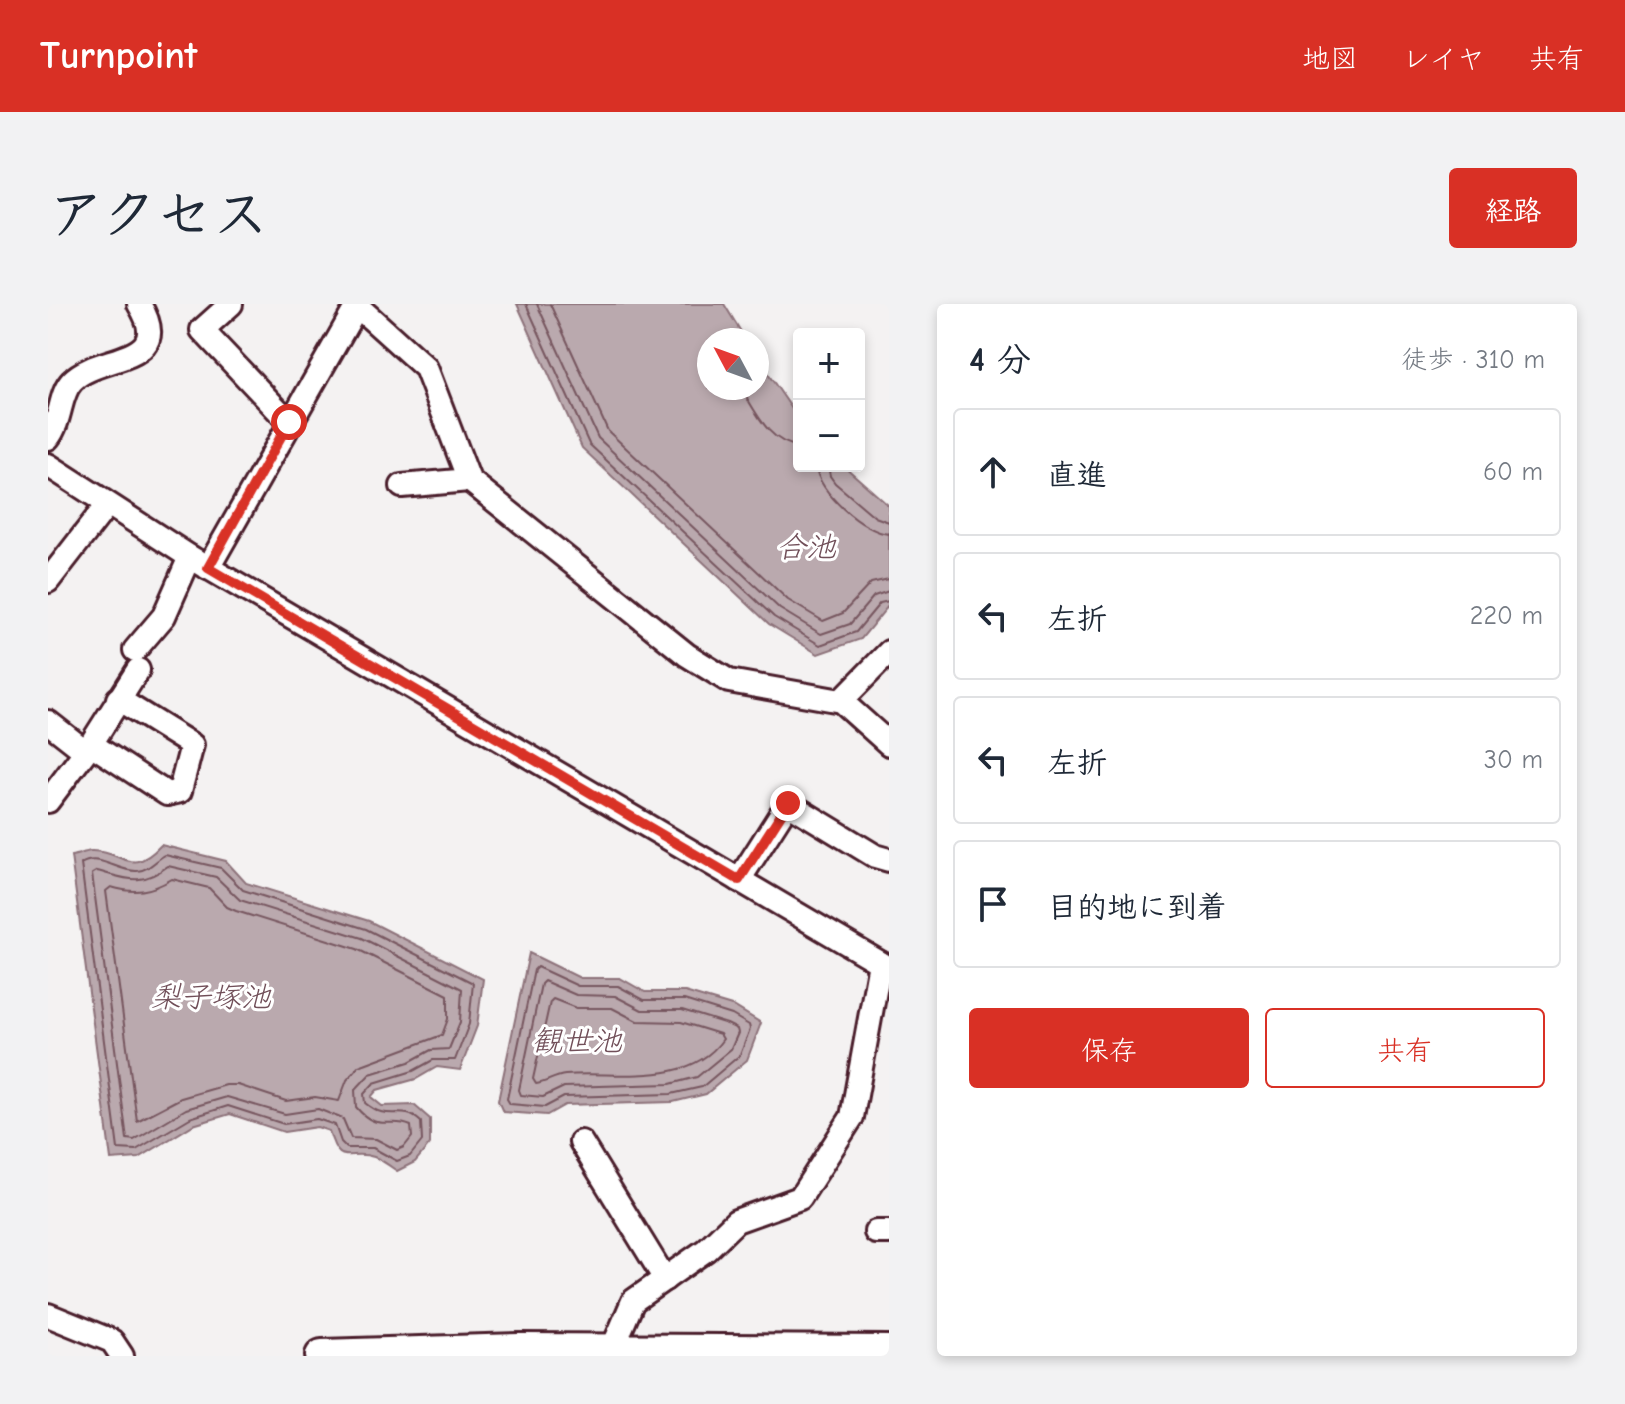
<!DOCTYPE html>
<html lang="ja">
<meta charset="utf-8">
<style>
:root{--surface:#fff;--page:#f2f2f3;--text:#1f2937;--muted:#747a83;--line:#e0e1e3;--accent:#d93025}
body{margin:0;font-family:"Comic Neue","Klee One",sans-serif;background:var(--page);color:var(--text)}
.controls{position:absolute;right:24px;top:24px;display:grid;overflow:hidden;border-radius:8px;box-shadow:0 4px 12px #0003}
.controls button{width:72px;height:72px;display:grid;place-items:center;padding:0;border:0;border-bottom:2px solid var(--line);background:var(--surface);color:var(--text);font:40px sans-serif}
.compass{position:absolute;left:649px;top:24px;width:72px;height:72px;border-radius:50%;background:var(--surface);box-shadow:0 4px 12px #0003;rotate:311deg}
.stop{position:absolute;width:24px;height:24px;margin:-18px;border:6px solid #d93025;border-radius:50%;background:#fff}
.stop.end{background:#d93025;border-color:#fff;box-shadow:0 2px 8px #0008}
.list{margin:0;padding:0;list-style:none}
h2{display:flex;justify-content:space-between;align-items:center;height:104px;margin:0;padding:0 32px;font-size:34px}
h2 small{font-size:26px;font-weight:400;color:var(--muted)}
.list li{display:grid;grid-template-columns:52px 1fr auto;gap:24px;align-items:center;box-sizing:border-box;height:128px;margin:0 16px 16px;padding:0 16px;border:2px solid var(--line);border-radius:8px}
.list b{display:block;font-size:30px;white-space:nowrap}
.list em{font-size:26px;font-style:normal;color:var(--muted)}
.actions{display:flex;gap:16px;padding:24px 32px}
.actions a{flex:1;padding:18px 0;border:2px solid var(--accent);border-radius:8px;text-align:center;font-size:28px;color:var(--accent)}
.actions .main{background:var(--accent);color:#fff}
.icon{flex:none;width:44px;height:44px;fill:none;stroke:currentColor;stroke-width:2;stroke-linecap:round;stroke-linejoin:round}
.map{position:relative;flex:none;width:841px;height:1052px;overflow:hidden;border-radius:8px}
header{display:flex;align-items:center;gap:48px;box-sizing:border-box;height:112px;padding:0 40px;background:var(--accent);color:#fff}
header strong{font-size:38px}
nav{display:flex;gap:44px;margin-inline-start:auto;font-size:28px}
.intro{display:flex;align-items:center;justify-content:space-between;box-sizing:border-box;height:192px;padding:0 48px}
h1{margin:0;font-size:56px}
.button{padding:20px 36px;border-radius:8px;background:var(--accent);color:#fff;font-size:28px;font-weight:700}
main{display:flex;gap:48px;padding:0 48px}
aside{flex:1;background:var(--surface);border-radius:8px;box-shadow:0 4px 12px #0003}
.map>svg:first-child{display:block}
</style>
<header>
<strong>Turnpoint</strong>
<nav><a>地図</a><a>レイヤ</a><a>共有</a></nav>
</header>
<div class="intro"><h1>アクセス</h1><a class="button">経路</a></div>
<main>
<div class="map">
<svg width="841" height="1052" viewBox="0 0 841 1052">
<rect width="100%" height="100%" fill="#f4f2f2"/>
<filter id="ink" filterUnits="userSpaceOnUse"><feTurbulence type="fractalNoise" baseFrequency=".0125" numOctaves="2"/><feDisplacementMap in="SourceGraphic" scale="16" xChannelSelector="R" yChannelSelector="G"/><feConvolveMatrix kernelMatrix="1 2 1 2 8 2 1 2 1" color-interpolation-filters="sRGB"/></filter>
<g filter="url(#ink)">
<g fill="#baa9ae" stroke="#8d727a" stroke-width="2">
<path d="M 469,0 L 676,0 L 698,36 L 661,36 L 661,84 L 709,84 L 709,54 L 751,115 L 751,162 L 796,162 L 841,202 L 841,301 L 813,335 L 770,350 L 721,320 L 534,144 Z"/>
<path d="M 113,541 L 178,557 L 198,579 L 321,617 L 435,675 L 429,722 L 412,766 L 389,763 L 368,775 L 329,786 L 323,793 L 334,802 L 366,801 L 382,815 L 382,840 L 367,858 L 349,867 C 342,862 334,856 326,853 C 300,844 292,866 281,827 L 269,823 L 236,828 L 182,810 L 145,821 L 91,854 L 63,856 L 23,552 C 29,551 37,548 43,547 C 76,546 81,575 113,541 Z"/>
<path d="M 481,649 L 532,674 L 572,674 L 597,688 L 637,688 L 687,703 L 713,719 L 699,756 L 658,790 L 625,798 L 517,801 L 499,811 L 455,808 L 450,797 Z"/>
</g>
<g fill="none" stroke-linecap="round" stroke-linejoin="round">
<g stroke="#77565f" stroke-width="2">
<path d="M 478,0 L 541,140 L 726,313 L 772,341 L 808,328 L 832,299 L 841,297"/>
<path d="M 489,0 L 550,134 L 732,305 L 773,330 L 802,320 L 826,292 L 841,287"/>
<path d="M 502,0 L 560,127 L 740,296 L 775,317 L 795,309 L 823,279 L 841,275"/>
<path d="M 693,84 C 707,106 721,140 751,142"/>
<path d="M 768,162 C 769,187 816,229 841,230"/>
<path d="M 780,162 L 782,172 L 787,179 L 827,213 L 841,218"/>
<path d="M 117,551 L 173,564 L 195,586 L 318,625 L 425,679 L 421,720 L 407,756 L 385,756 L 365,767 L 326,779 L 316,790 L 317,799 C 342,820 353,799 373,818 L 374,837 L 362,852 L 349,857 L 325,844 L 299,844 L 293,838 L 287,821 L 269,815 L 236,820 L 180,802 L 142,814 L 88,846 L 70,845 L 33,560 C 50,548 70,568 89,567 C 101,566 108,556 117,551 Z"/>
<path d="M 120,562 L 168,573 L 192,596 L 314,634 L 414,685 L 412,718 L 401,745 L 383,746 L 361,758 L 322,770 L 307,786 L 308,803 C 330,830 342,812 363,822 L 364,833 L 356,843 L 349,846 L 328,835 L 303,834 L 295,815 L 270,805 L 237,810 L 179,793 L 138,805 L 86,836 L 79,835 L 44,570 L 49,567 C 80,575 92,583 120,562 Z"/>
<path d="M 124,575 L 161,584 L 179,603 L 188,607 L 309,645 L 400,691 L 400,715 L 394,731 L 311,762 L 299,776 L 291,797 L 267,793 L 238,797 L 190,781 L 178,781 L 133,794 L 89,817 L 58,587 L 63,583 C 87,590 102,588 124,575 Z"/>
<path d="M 489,663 L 530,682 L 570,682 L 596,696 L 636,696 L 684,711 L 701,721 L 702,725 L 692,751 L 654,783 L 623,790 L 516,793 L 497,803 L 462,800 L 459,795 L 486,666 Z"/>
<path d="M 496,677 L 528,691 L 567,692 L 594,706 L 634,706 L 679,720 L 689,725 L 690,729 L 683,745 L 649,773 L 622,780 L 516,783 L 495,793 L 473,791 L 471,786 L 493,680 Z"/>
<path d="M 505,695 L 528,704 L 564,704 L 589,717 L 633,718 L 672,730 L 675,735 C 641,784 569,767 517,771 C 506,772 498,779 488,780 L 485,775 L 502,698 Z"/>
</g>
<g stroke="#4a1f2b" stroke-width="28">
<g id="street">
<path d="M 183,0 L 154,26 L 241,118"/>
<path d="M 307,0 L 378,64 L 421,176 L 639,351 L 681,377 L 793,397 L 841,440"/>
<path d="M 0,134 C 14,116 11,90 24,77 C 50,49 129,62 91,0"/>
<path d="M 0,161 L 142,253 L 841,664"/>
<path d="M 354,182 L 421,176"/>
<path d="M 160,264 L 309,2"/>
<path d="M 0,277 L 59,201"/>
<path d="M 87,346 L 116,312 L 142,253"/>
<path d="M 793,397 L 841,348"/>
<path d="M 0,418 L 37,447"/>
<path d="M 43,440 L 119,490 L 132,487 L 144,441 L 70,395"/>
<path d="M 0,497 L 43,440 L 90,366"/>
<path d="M 691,576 L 740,499 L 827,552 L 841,556"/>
<path d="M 533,838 L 617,975"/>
<path d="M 828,928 L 841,928"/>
<path d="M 0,1011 L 64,1037 L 74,1052"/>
<path d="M 563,1048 L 585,997 L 658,946 L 688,917 L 752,894 L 804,813 L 832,659"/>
</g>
</g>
<g stroke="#4a1f2b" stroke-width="38">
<path id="secondary" d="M 274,1052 L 471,1046 L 841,1048"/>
</g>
<use href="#street" stroke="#fff" stroke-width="22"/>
<use href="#secondary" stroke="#fff" stroke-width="32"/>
</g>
</g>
<g fill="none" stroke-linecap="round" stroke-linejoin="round" filter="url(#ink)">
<path stroke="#d93025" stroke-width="10" d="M 241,118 L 160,264 L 691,576 L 740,499"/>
</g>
<g text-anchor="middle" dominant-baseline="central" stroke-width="6" stroke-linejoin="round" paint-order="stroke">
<g font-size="30" font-style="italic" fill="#714f59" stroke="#fff">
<text x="758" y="243">合池</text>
<text x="163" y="693">梨子塚池</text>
<text x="529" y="737">観世池</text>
</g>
</g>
</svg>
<div class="controls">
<button>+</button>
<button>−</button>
</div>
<svg class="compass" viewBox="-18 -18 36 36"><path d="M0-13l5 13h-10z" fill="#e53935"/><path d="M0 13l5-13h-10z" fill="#747a83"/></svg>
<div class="stop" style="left:241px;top:118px"></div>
<div class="stop end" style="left:740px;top:499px"></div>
</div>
<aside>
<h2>4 分<small>徒歩 · 310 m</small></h2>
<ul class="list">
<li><svg class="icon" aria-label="ahead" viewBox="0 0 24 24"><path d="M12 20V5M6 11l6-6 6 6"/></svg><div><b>直進</b></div><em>60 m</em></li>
<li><svg class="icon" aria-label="left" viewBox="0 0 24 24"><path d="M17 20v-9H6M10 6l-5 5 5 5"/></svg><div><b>左折</b></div><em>220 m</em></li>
<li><svg class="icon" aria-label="left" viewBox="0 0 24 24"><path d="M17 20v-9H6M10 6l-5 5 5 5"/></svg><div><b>左折</b></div><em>30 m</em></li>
<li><svg class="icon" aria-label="arrive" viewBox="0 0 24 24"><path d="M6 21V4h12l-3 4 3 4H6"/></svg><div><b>目的地に到着</b></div></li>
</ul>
<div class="actions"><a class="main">保存</a><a>共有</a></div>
</aside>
</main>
